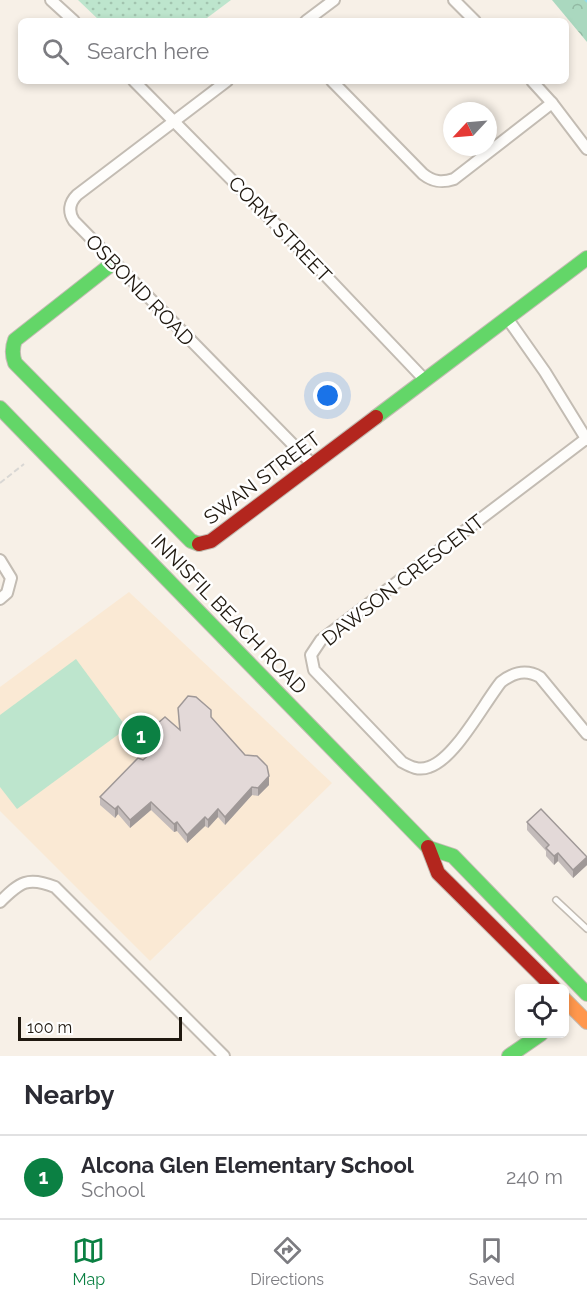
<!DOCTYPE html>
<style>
:root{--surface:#fff;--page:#f2f2f3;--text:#2b2b33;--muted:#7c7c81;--line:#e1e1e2;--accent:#0b8043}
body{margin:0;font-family:Raleway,sans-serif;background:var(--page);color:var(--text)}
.controls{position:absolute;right:18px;bottom:18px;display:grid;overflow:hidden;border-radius:9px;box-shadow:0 3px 9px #0003}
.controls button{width:54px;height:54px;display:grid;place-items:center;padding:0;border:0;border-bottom:2px solid var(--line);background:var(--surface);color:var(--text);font:30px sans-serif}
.compass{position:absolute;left:443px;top:102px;width:54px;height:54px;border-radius:50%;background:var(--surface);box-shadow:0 3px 9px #0003;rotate:244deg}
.scale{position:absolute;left:18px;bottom:15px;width:164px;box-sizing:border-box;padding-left:6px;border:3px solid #1f180f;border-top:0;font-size:16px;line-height:21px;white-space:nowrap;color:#1f180f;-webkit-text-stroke:4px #fff;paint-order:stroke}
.you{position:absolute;left:328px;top:396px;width:21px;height:21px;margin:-15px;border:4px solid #fff;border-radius:50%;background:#1a73e8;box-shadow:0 0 0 9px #1a73e833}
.badge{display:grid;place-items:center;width:39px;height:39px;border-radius:50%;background:var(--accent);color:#fff;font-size:20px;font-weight:700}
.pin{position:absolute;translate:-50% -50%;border:3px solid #fff;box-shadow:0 2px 6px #0006}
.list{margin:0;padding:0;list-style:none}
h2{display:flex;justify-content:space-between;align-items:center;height:78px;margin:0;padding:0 24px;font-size:26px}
h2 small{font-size:20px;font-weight:400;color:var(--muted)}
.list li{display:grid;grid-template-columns:39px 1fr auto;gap:18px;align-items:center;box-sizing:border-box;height:84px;padding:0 24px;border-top:2px solid var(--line)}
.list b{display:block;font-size:22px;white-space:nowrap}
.list p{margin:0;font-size:20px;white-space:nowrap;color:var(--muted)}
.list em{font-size:20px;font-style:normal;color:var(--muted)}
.icon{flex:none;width:33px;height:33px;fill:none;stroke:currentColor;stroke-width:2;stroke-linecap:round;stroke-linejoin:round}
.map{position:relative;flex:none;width:587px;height:1056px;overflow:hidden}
.search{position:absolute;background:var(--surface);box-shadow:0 3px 9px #0003;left:18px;right:18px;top:18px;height:66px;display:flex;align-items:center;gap:15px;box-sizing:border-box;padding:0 21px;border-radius:9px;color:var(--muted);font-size:22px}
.sheet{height:162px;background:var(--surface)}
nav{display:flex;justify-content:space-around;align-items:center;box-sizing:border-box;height:84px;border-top:2px solid var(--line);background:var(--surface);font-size:16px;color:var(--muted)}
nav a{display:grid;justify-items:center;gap:3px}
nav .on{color:var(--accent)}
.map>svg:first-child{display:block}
</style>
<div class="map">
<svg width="587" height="1056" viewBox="0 0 587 1056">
<defs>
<pattern id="grass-dots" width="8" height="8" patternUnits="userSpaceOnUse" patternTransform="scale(1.5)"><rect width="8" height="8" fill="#bde5cd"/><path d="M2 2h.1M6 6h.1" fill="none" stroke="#a2c4af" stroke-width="1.8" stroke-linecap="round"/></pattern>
<pattern id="forest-crowns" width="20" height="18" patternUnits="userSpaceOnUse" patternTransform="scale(1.5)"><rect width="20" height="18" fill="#aad8bf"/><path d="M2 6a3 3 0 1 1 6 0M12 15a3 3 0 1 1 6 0" fill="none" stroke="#92b9a3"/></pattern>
</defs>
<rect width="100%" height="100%" fill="#f7f0e7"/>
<path fill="#fae9d4" d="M 129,592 L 332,783 L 150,961 L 0,811 L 0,687 Z"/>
<path fill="url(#grass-dots)" d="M 78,0 L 231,0 L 203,21 L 100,21 Z"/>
<path fill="url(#forest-crowns)" d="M 552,0 L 587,0 L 587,42 Z"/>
<path fill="#bde5cd" d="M 76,659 L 127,728 L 17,809 L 0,787 L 0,715 Z"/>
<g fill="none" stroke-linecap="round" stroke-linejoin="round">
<path stroke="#93dcea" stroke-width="3" d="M 586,0 L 587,1"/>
<g stroke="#c3bcb3" stroke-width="8">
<path id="lane" d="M 556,900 L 587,929"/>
</g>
<g stroke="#c3bcb3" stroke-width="14">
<g id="street">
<path d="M 51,0 L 74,21"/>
<path d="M 454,0 L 475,21"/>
<path d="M 306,21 L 334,0"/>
<path d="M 134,81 L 307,256 L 424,379"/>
<path d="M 227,81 L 77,195 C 69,203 68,212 74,221 L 313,465"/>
<path d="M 332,81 L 423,174 C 433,182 442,183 454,179 L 552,103"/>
<path d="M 532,81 L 552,103 L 587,149"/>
<path d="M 507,318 L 545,372 L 587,440"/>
<path d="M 587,438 L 321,640 L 311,655 L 314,670 L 402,762 C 411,767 419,771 429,767 C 455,759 484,703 501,682 C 514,672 526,669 540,677 L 587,734"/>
<path d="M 0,560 L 11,578 L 7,593 L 0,599"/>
<path d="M 0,902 C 20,882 28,876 55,887 L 224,1056"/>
</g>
</g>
<g stroke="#c3bcb3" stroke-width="16">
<g id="fast">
<path d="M 113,263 L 15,340 C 12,348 12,355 15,363 L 191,541 L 199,544"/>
<path d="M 0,408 L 428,847"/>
<path d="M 376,417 L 587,258"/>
<path d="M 429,848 L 453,856 L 587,994"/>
<path d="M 509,1056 L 541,1034"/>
</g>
</g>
<g stroke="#c3bcb3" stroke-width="16">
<path id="slow" d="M 564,999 L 587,1022"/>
</g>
<g stroke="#c3bcb3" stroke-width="16">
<g id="jam">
<path d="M 199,544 L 211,541 L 376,417"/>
<path d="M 428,847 L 438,873 L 554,988"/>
</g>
</g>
<path stroke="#d9d7d4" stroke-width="2" stroke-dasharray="6 3" stroke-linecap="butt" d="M 0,483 L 24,464"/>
<use href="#lane" stroke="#fefdfb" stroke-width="5"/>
<use href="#street" stroke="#fefdfb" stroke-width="10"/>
<use href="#fast" stroke="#63d668" stroke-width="14"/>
<use href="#slow" stroke="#ff974d" stroke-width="14"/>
<use href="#jam" stroke="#b3261e" stroke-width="14"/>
</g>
<g fill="#c3bbba">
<path d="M 178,708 L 211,717 L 269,785 L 258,796 L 252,795 L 225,825 L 218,817 L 208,828 L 205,826 L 187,843 L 177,831 L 174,832 L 151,810 L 130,828 L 118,814 L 115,818 L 100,805 L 100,797 L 143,760 L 153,751 L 144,743 L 144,735 L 179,729 Z"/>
<path d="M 527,822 L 587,865 L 573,878 L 558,861 L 554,865 L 546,856 L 546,851 L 527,830 Z"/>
</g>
<g fill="#9f9897">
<path d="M 269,776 L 269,785 L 258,796 L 258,788 Z"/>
<path d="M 252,787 L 252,795 L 225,825 L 225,817 Z"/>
<path d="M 151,802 L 151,810 L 130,828 L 130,820 Z"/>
<path d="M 118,806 L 118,814 L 115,818 L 115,809 Z"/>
<path d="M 218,809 L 218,817 L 208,828 L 208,820 Z"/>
<path d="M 205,817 L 205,826 L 187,843 L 187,835 Z"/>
<path d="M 177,822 L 177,831 L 174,832 L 174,824 Z"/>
<path d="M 558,853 L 558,861 L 554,865 L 554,856 Z"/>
<path d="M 587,857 L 587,865 L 573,878 L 573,870 Z"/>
</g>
<g fill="#e3d9d8" stroke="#9f9897" stroke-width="1.5">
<path d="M 188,696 L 196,697 L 211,710 L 211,717 L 245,755 L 257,756 L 267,766 L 269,776 L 258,788 L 252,787 L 225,817 L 218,809 L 208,820 L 205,817 L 187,835 L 177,822 L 174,824 L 151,802 L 130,820 L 118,806 L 115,809 L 100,797 L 138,758 L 143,760 L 157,747 L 144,735 L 165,717 L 180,730 L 178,708 Z"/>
<path d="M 541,809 L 587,857 L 573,870 L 558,853 L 554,856 L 546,848 L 549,845 L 527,822 Z"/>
</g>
<g text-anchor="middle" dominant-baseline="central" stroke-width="5" stroke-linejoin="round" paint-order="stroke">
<g font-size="20" fill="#1f180f" stroke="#fff">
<text transform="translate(280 229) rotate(46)">CORM STREET</text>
<text transform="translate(140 290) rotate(46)">OSBOND ROAD</text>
<text transform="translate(262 478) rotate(-37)">SWAN STREET</text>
<text transform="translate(403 580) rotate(-38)">DAWSON CRESCENT</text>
<text transform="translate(229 614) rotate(46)">INNISFIL BEACH ROAD</text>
</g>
</g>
</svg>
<div class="controls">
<button><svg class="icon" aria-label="locate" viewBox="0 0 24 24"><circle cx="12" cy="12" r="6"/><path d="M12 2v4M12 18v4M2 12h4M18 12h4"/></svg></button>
</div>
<svg class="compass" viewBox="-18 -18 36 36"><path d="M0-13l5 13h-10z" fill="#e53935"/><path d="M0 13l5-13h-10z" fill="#7c7c81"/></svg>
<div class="scale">100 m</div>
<div class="you"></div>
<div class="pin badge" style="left:141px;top:735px">1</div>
<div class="search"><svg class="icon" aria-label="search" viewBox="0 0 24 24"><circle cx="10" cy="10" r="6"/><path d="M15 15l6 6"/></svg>Search here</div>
</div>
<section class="sheet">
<h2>Nearby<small></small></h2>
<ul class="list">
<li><span class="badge">1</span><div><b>Alcona Glen Elementary School</b><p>School</p></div><em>240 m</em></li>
</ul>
</section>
<nav>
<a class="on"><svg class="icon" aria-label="map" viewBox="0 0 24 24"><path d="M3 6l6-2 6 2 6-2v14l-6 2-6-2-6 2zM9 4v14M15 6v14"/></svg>Map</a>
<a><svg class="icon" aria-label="directions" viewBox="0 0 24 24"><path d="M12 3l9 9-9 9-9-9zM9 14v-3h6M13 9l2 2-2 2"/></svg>Directions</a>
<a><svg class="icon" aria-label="saved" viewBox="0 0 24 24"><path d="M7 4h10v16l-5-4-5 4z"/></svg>Saved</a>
</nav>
